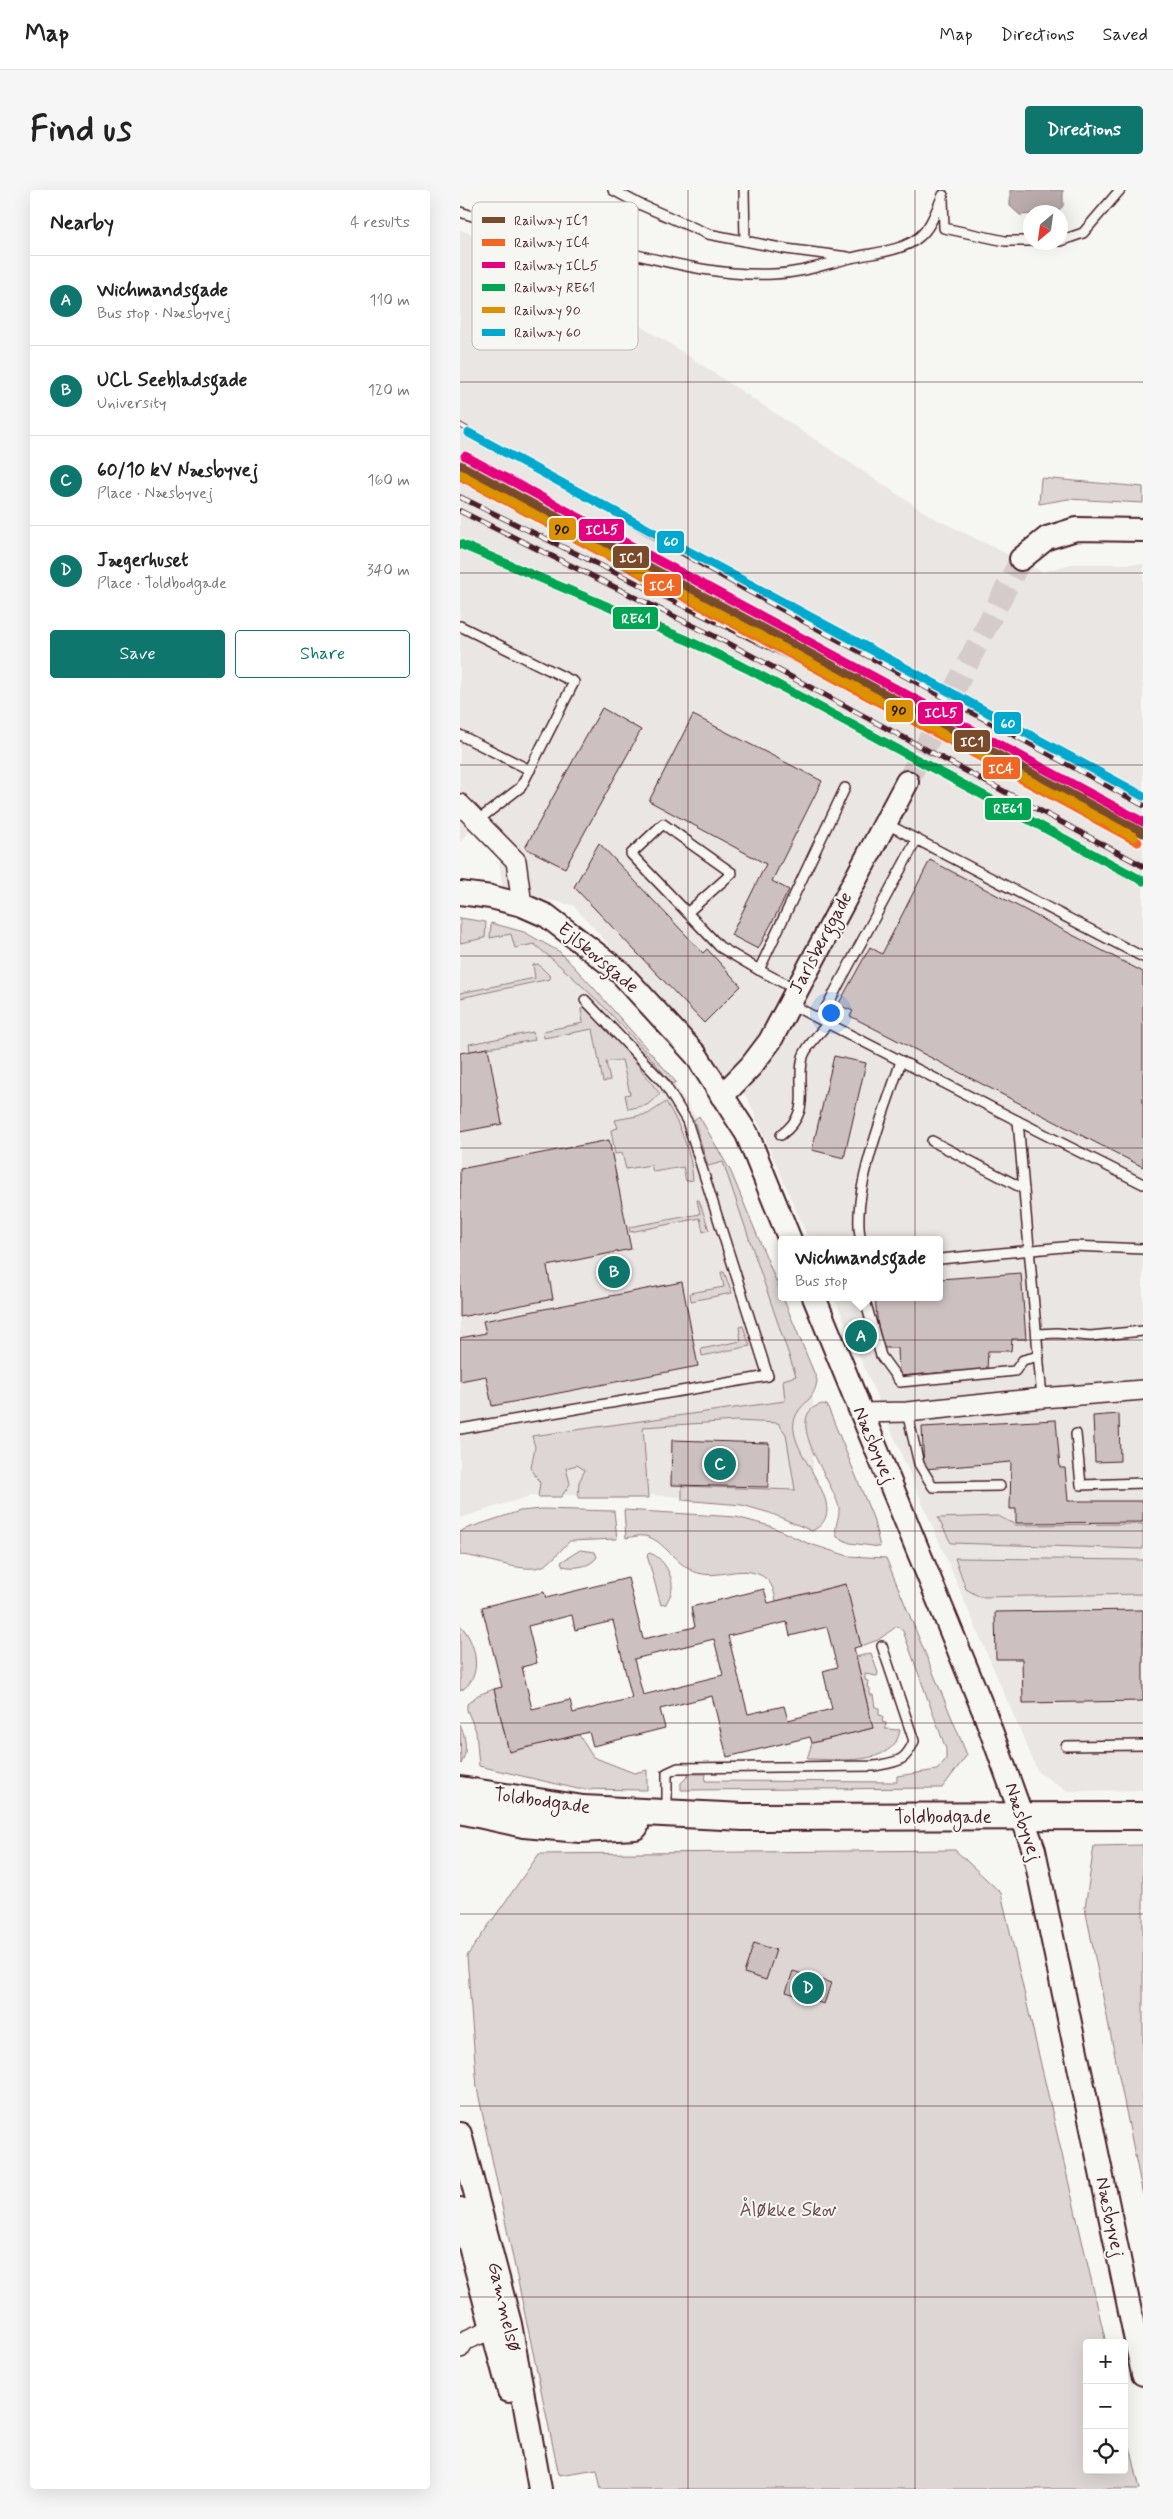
<!DOCTYPE html>
<meta charset="utf-8">
<style>
:root{--surface:#fff;--page:#f6f6f6;--text:#222;--muted:#767676;--line:#e0e0e0;--accent:#0f766e}
body{margin:0;font-family:Mynerve,sans-serif;background:var(--page);color:var(--text)}
.controls{position:absolute;right:15px;bottom:15px;display:grid;overflow:hidden;border-radius:5px;box-shadow:0 5px 20px #0002}
.controls button{width:45px;height:45px;display:grid;place-items:center;padding:0;border:0;border-bottom:1px solid var(--line);background:var(--surface);color:var(--text);font:25px sans-serif}
.compass{position:absolute;left:563px;top:15px;width:45px;height:45px;border-radius:50%;background:var(--surface);box-shadow:0 5px 20px #0002;rotate:209deg}
.you{position:absolute;left:370px;top:822px;width:18px;height:18px;margin:-12px;border:4px solid #fff;border-radius:50%;background:#1a73e8;box-shadow:0 0 0 8px #1a73e833}
.badge{display:grid;place-items:center;width:32px;height:32px;border-radius:50%;background:var(--accent);color:#fff;font-size:16px;font-weight:700}
.pin{position:absolute;translate:-50% -50%;border:2px solid #fff;box-shadow:0 1px 5px #0006}
.popup{position:absolute;left:318px;top:1046px;width:165px;height:65px;box-sizing:border-box;display:grid;place-content:center;border-radius:5px;background:var(--surface);filter:drop-shadow(0 1px 4px #0005);font-size:16px;white-space:nowrap;color:var(--muted)}
.popup b{font-size:19px;color:var(--text)}
.popup::after{content:'';position:absolute;left:50%;top:100%;margin-left:-10px;border:10px solid transparent;border-top-color:var(--surface)}
.list{margin:0;padding:0;list-style:none}
h2{display:flex;justify-content:space-between;align-items:center;height:65px;margin:0;padding:0 20px;font-size:21px}
h2 small{font-size:16px;font-weight:400;color:var(--muted)}
.list li{display:grid;grid-template-columns:32px 1fr auto;gap:15px;align-items:center;box-sizing:border-box;height:90px;padding:0 20px;border-top:1px solid var(--line)}
.list b{display:block;font-size:19px;white-space:nowrap}
.list p{margin:0;font-size:16px;white-space:nowrap;color:var(--muted)}
.list em{font-size:16px;font-style:normal;color:var(--muted)}
.actions{display:flex;gap:10px;padding:15px 20px}
.actions a{flex:1;padding:11px 0;border:1px solid var(--accent);border-radius:5px;text-align:center;font-size:18px;color:var(--accent)}
.actions .main{background:var(--accent);color:#fff}
.icon{flex:none;width:28px;height:28px;fill:none;stroke:currentColor;stroke-width:2;stroke-linecap:round;stroke-linejoin:round}
.map{position:relative;flex:none;width:683px;height:2299px;overflow:hidden;border-radius:5px}
header{display:flex;align-items:center;gap:30px;box-sizing:border-box;height:70px;padding:0 25px;background:var(--surface);border-bottom:1px solid var(--line)}
header strong{font-size:24px}
nav{display:flex;gap:28px;margin-inline-start:auto;font-size:18px}
.intro{display:flex;align-items:center;justify-content:space-between;box-sizing:border-box;height:120px;padding:0 30px}
h1{margin:0;font-size:35px}
.button{padding:12px 22px;border-radius:5px;background:var(--accent);color:#fff;font-size:18px;font-weight:700}
main{display:flex;gap:30px;padding:0 30px}
aside{flex:1;background:var(--surface);border-radius:5px;box-shadow:0 5px 20px #0002}
.map>svg:first-child{display:block}
</style>
<header>
<strong>Map</strong>
<nav><a>Map</a><a>Directions</a><a>Saved</a></nav>
</header>
<div class="intro"><h1>Find us</h1><a class="button">Directions</a></div>
<main>
<aside>
<h2>Nearby<small>4 results</small></h2>
<ul class="list">
<li><span class="badge">A</span><div><b>Wichmandsgade</b><p>Bus stop · Næsbyvej</p></div><em>110 m</em></li>
<li><span class="badge">B</span><div><b>UCL Seebladsgade</b><p>University</p></div><em>120 m</em></li>
<li><span class="badge">C</span><div><b>60/10 kV Næsbyvej</b><p>Place · Næsbyvej</p></div><em>160 m</em></li>
<li><span class="badge">D</span><div><b>Jægerhuset</b><p>Place · Toldbodgade</p></div><em>340 m</em></li>
</ul>
<div class="actions"><a class="main">Save</a><a>Share</a></div>
</aside>
<div class="map">
<svg width="683" height="2299" viewBox="0 0 683 2299">
<rect width="100%" height="100%" fill="#f6f6f2"/>
<filter id="ink" filterUnits="userSpaceOnUse"><feTurbulence type="fractalNoise" baseFrequency=".02" numOctaves="2"/><feDisplacementMap in="SourceGraphic" scale="10" xChannelSelector="R" yChannelSelector="G"/><feConvolveMatrix kernelMatrix="1 2 1 2 8 2 1 2 1" color-interpolation-filters="sRGB"/></filter>
<g filter="url(#ink)">
<g fill="#e9e6e3">
<path d="M 0,40 L 35,52 L 207,152 L 472,327 L 583,382 L 611,374 L 683,374 L 683,1600 L 608,1601 L 578,1582 L 374,1107 L 480,1107 L 480,1050 L 349,1050 L 288,909 L 113,715 L 43,701 L 39,669 L 10,640 L 0,652 Z"/>
<path d="M 0,733 L 66,745 L 137,805 L 213,892 L 264,971 L 353,1192 L 353,1315 L 191,1305 L 73,1305 L 0,1328 Z"/>
</g>
<g fill="#ddd6d5" stroke="#947a80">
<path d="M 581,288 L 683,297 L 683,313 L 608,309 L 579,314 Z"/>
<path d="M 0,728 L 26,732 L 25,748 L 0,753 Z"/>
<path d="M 31,733 L 64,742 L 100,762 L 132,796 L 216,892 L 212,894 C 170,841 127,797 74,754 L 55,758 L 51,744 L 30,748 Z"/>
<path d="M 78,774 L 89,785 L 90,789 L 0,808 L 0,803 L 75,788 L 73,775 Z"/>
<path d="M 125,817 L 167,861 L 200,904 L 187,915 L 168,919 L 165,905 L 170,904 L 162,870 L 146,872 L 150,890 L 143,892 L 133,839 L 84,848 L 83,841 L 123,833 L 121,819 Z"/>
<path d="M 73,842 L 75,850 L 10,861 L 9,854 Z"/>
<path d="M 206,912 C 221,936 231,962 233,990 L 226,991 L 223,977 L 193,982 L 191,975 L 166,979 L 162,963 L 155,964 L 151,940 L 158,938 L 155,930 L 188,924 Z"/>
<path d="M 239,926 L 271,982 L 357,1190 C 355,1212 337,1214 334,1232 C 328,1266 396,1319 352,1341 L 310,1323 L 282,1315 L 222,1310 L 222,1296 L 335,1300 L 326,1244 L 318,1233 L 276,1231 L 183,1237 L 188,1308 L 118,1308 L 119,1292 L 125,1280 L 117,1275 L 106,1278 L 110,1294 L 101,1307 L 78,1307 L 80,1293 L 71,1278 L 75,1257 L 72,1246 L 325,1211 L 323,1190 L 336,1186 L 263,972 L 248,976 L 234,930 Z"/>
<path d="M 237,1010 L 239,1010 L 249,1040 L 243,1042 L 240,1028 L 170,1042 L 169,1037 L 240,1024 Z"/>
<path d="M 261,1082 L 264,1082 L 272,1103 L 231,1111 L 230,1103 L 264,1097 Z"/>
<path d="M 283,1136 L 290,1156 L 242,1166 L 241,1159 L 281,1151 L 279,1137 Z"/>
<path d="M 362,1214 L 367,1215 L 413,1328 L 420,1357 L 390,1353 L 377,1347 C 373,1336 380,1329 379,1318 C 375,1294 319,1225 362,1214 Z"/>
<path d="M 82,1319 L 154,1321 L 157,1349 L 110,1351 C 102,1358 96,1367 88,1373 C 70,1388 25,1366 0,1365 L 0,1342 L 5,1339 L 60,1321 Z"/>
<path d="M 164,1320 L 276,1327 L 310,1336 L 347,1353 L 388,1366 L 426,1368 L 507,1565 L 482,1598 L 221,1600 L 221,1593 L 230,1584 L 246,1584 L 245,1591 L 437,1592 L 437,1586 L 477,1580 L 486,1569 L 486,1559 L 443,1441 L 437,1436 L 418,1450 L 401,1456 L 385,1394 L 316,1411 C 314,1399 311,1389 298,1384 C 278,1376 258,1389 238,1383 C 214,1375 205,1350 185,1346 C 179,1345 172,1347 166,1348 Z"/>
<path d="M 538,1326 L 556,1335 L 683,1334 L 683,1359 L 491,1353 L 478,1328 Z"/>
<path d="M 120,1360 L 135,1362 L 137,1367 C 131,1377 114,1379 103,1376 L 101,1372 Z"/>
<path d="M 189,1363 C 203,1366 216,1389 211,1403 C 210,1407 207,1411 206,1414 L 201,1415 L 187,1365 Z"/>
<path d="M 495,1368 L 683,1370 L 683,1404 L 520,1407 L 506,1399 Z"/>
<path d="M 0,1435 C 16,1451 25,1488 0,1501 Z"/>
<path d="M 411,1463 L 418,1483 L 417,1486 L 405,1484 L 405,1490 L 408,1491 L 407,1497 L 410,1498 L 410,1505 L 413,1505 L 415,1517 L 419,1518 L 419,1525 L 423,1526 L 422,1532 L 426,1533 L 425,1539 L 440,1540 C 435,1578 374,1569 347,1569 L 352,1553 L 413,1538 L 396,1467 Z"/>
<path d="M 34,1499 L 49,1561 L 119,1545 L 133,1567 L 174,1583 L 187,1580 L 187,1600 L 118,1599 L 19,1576 L 16,1541 L 7,1520 L 7,1514 L 18,1505 Z"/>
<path d="M 0,1534 C 6,1548 8,1561 1,1574 Z"/>
<path d="M 683,1655 L 683,2005 L 625,1718 L 634,1656 Z"/>
<path d="M 495,1660 L 541,1703 L 646,2153 L 627,2153 L 627,2280 L 664,2280 L 664,2231 L 680,2299 L 141,2299 L 137,2279 L 99,2285 L 17,1898 L 7,1766 L 79,1664 Z"/>
</g>
<path fill="#bbadae" stroke="#8e747a" d="M 550,0 L 603,0 L 603,16 L 597,22 L 560,25 L 550,16 Z"/>
<g fill="#ccc1c0" stroke="#4a1f2b" fill-rule="evenodd">
<path d="M 142,518 L 181,540 L 105,678 L 65,658 Z"/>
<path d="M 233,525 L 362,591 L 312,691 L 329,700 L 298,759 L 271,745 L 306,674 L 189,611 Z"/>
<path d="M 139,653 L 243,763 L 247,759 L 281,796 L 244,833 L 114,697 Z"/>
<path d="M 470,670 L 683,782 L 683,977 L 390,826 L 393,821 L 378,815 L 410,757 L 422,764 Z"/>
<path d="M 28,858 L 42,934 L 0,942 L 0,863 Z"/>
<path d="M 374,866 L 406,873 L 384,968 L 352,960 Z"/>
<path d="M 149,950 L 171,1059 L 87,1076 L 93,1109 L 0,1127 L 0,979 Z"/>
<path d="M 561,1083 L 566,1149 L 552,1149 L 551,1161 L 528,1161 L 527,1179 L 439,1186 L 438,1158 L 420,1158 L 415,1107 L 480,1107 L 480,1089 Z"/>
<path d="M 222,1092 L 238,1176 L 32,1216 L 26,1186 L 0,1191 L 0,1148 L 26,1143 L 23,1131 Z"/>
<path d="M 659,1224 L 660,1271 L 635,1272 L 633,1226 Z"/>
<path d="M 596,1230 L 600,1278 L 605,1278 L 608,1311 L 683,1311 L 683,1332 L 556,1333 L 556,1319 L 550,1319 L 551,1272 L 464,1279 L 462,1237 Z"/>
<path d="M 212,1250 L 309,1253 L 308,1297 L 211,1295 Z"/>
<path d="M 168,1388 L 183,1449 L 235,1437 L 231,1417 L 304,1399 L 308,1413 L 386,1394 L 401,1456 L 394,1458 L 413,1538 L 352,1553 L 350,1547 L 267,1567 L 252,1506 L 200,1519 L 205,1538 L 133,1556 L 129,1542 L 49,1562 L 34,1499 L 42,1497 L 22,1417 L 84,1402 L 86,1408 ZM 112,1425 L 115,1440 L 153,1431 L 172,1508 L 113,1523 L 110,1510 L 72,1519 L 62,1477 L 77,1473 L 68,1436 ZM 327,1432 L 330,1446 L 367,1437 L 377,1477 L 363,1481 L 372,1519 L 328,1530 L 324,1516 L 288,1524 L 268,1446 ZM 254,1449 L 263,1485 L 183,1505 L 174,1469 Z"/>
<path d="M 683,1420 L 683,1511 L 563,1513 L 562,1469 L 536,1469 L 535,1422 Z"/>
<path d="M 294,1753 L 316,1760 L 306,1790 L 284,1783 Z"/>
<path d="M 333,1781 L 371,1793 L 364,1814 L 326,1802 Z"/>
</g>
<g fill="none" stroke-linecap="round" stroke-linejoin="round">
<path stroke="#d4cbca" stroke-width="22" stroke-dasharray="22 11" stroke-linecap="butt" d="M 447,592 L 561,369"/>
<g stroke="#4a1f2b" stroke-width="12">
<g id="service">
<path d="M 153,0 L 179,14 L 248,44 L 326,59 L 388,67"/>
<path d="M 284,0 L 285,51"/>
<path d="M 483,8 L 484,38 L 545,51 L 570,51"/>
<path d="M 0,22 C 45,37 93,46 139,56 C 196,69 255,87 314,84 C 343,83 364,74 391,68 C 411,63 444,61 459,47 C 471,38 477,18 483,5"/>
<path d="M 600,51 L 623,43 L 660,0"/>
<path d="M 0,436 L 114,492 L 61,597 L 17,631"/>
<path d="M 0,545 L 70,580"/>
<path d="M 425,633 L 683,767"/>
<path d="M 227,723 L 272,683 L 203,634 L 171,664 L 260,757 L 299,780"/>
<path d="M 337,800 L 299,780 L 385,598"/>
<path d="M 330,814 L 558,931 L 582,1208"/>
<path d="M 360,829 L 457,649"/>
<path d="M 558,931 L 683,994"/>
<path d="M 321,945 C 354,920 335,899 343,867 C 346,856 361,842 368,833"/>
<path d="M 472,951 L 564,999"/>
<path d="M 400,1046 C 392,998 426,918 441,871"/>
<path d="M 480,1069 L 613,1056 L 683,1059"/>
<path d="M 404,1107 L 421,1166 L 440,1192 L 555,1181 L 563,1170 L 579,1166"/>
<path d="M 577,1144 L 597,1143 L 630,1146 L 683,1141"/>
<path d="M 447,1222 L 459,1274 L 473,1297 L 540,1296"/>
<path d="M 0,1239 L 308,1186 L 227,931 L 204,893 L 125,810"/>
<path d="M 616,1244 L 621,1295 L 683,1293"/>
<path d="M 606,1556 L 683,1555"/>
<path d="M 207,1620 L 207,1583 L 218,1578 L 414,1576 C 436,1572 445,1573 454,1551 L 422,1456"/>
</g>
</g>
<g stroke="#4a1f2b" stroke-width="22">
<g id="minor">
<path d="M 0,614 L 56,671 L 62,715"/>
<path d="M 401,1223 L 447,1222 L 582,1208 L 683,1200"/>
<path d="M 0,2158 L 4,2151 L 32,2139"/>
</g>
</g>
<g stroke="#4a1f2b" stroke-width="26">
<g id="tertiary">
<path d="M 561,369 L 587,348 L 616,339 L 683,340"/>
<path d="M 0,703 L 31,707 L 62,715 L 87,726 L 160,782 L 236,865 L 287,944 L 330,1050"/>
<path d="M 262,906 L 291,876 L 310,851 L 447,592"/>
<path d="M 354,1107 L 525,1524 L 574,1660 L 683,2184"/>
<path d="M 0,1944 L 50,2134 L 80,2299"/>
<path d="M 0,2019 L 49,2201"/>
</g>
</g>
<g stroke="#4a1f2b" stroke-width="30">
<g id="secondary">
<path d="M 0,1600 L 123,1619 L 283,1627 L 683,1626"/>
<path d="M 0,1620 L 64,1634 L 120,1639 L 175,1636"/>
</g>
</g>
<use href="#service" stroke="#f6f6f2" stroke-width="9"/>
<use href="#minor" stroke="#f6f6f2" stroke-width="19"/>
<use href="#tertiary" stroke="#f6f6f2" stroke-width="22"/>
<use href="#secondary" stroke="#f6f6f2" stroke-width="26"/>
<g stroke="#4a1f2b" stroke-width="5.5">
<g id="rail">
<path d="M 0,235 L 288,401 L 683,615"/>
<path d="M 0,307 L 335,470 L 548,583 L 683,643"/>
<path d="M 0,321 L 264,451 L 683,676"/>
</g>
</g>
<use href="#rail" stroke="#f6f6f2" stroke-width="4" stroke-dasharray="11" stroke-linecap="butt"/>
<g stroke="#f6f6f2" stroke-width="12">
<path id="rail-1" d="M 0,275 L 683,643"/>
</g>
<g stroke="#f6f6f2" stroke-width="12">
<path id="rail-2" d="M 0,286 L 678,652"/>
</g>
<g stroke="#f6f6f2" stroke-width="12">
<path id="rail-3" d="M 5,266 L 683,632"/>
</g>
<g stroke="#f6f6f2" stroke-width="12">
<path id="rail-4" d="M 0,354 L 227,450 L 290,480 L 683,691"/>
</g>
<g stroke="#f6f6f2" stroke-width="12">
<path id="rail-5" d="M 0,284 L 674,647"/>
</g>
<g stroke="#f6f6f2" stroke-width="12">
<path id="rail-6" d="M 9,243 L 683,606"/>
</g>
<use href="#rail-1" stroke="#7a4b2a" stroke-width="9"/>
<use href="#rail-2" stroke="#f26522" stroke-width="9"/>
<use href="#rail-3" stroke="#e5007d" stroke-width="9"/>
<use href="#rail-4" stroke="#00a651" stroke-width="9"/>
<use href="#rail-5" stroke="#dd9206" stroke-width="9"/>
<use href="#rail-6" stroke="#00a9ce" stroke-width="9"/>
</g>
</g>
<path fill="none" stroke="#4a1f2b" stroke-width="1" stroke-opacity="0.55" d="M 228,0 L 228,2299M 455,0 L 455,2299M 0,192 L 683,192M 0,383 L 683,383M 0,575 L 683,575M 0,766 L 683,766M 0,958 L 683,958M 0,1150 L 683,1150M 0,1341 L 683,1341M 0,1533 L 683,1533M 0,1724 L 683,1724M 0,1916 L 683,1916M 0,2107 L 683,2107"/>
<g text-anchor="middle" dominant-baseline="central" stroke-width="4" stroke-linejoin="round" paint-order="stroke">
<g font-size="19" fill="#4a1f2b" stroke="#f6f6f2">
<text transform="translate(361 753) rotate(-62)">Jarlsberggade</text>
<text transform="translate(138 768) rotate(40)">Ejlskovsgade</text>
<text transform="translate(414 1255) rotate(67)">Næsbyvej</text>
<text transform="translate(82 1611) rotate(8)">Toldbodgade</text>
<text x="483" y="1627">Toldbodgade</text>
<text transform="translate(563 1632) rotate(72)">Næsbyvej</text>
<text transform="translate(650 2027) rotate(78)">Næsbyvej</text>
<text transform="translate(44 2117) rotate(77)">Gammelsø</text>
</g>
<g font-size="19" fill="#6f4d56" stroke="#f6f6f2">
<text x="328" y="2020">Åløkke Skov</text>
</g>
</g>
<rect x="12" y="12" width="166" height="148" rx="8" fill="#f6f6f2" stroke="#c2b6b6" stroke-width="1"/>
<rect x="22" y="27" width="23" height="6" fill="#7a4b2a"/>
<rect x="22" y="49" width="23" height="7" fill="#f26522"/>
<rect x="22" y="72" width="23" height="6" fill="#e5007d"/>
<rect x="22" y="94" width="23" height="7" fill="#00a651"/>
<rect x="22" y="117" width="23" height="6" fill="#dd9206"/>
<rect x="22" y="139" width="23" height="7" fill="#00a9ce"/>
<g font-size="14" fill="#4a1f2b">
<text x="54" y="35">Railway IC1</text>
<text x="54" y="57">Railway IC4</text>
<text x="54" y="80">Railway ICL5</text>
<text x="54" y="102">Railway RE61</text>
<text x="54" y="125">Railway 90</text>
<text x="54" y="147">Railway 60</text>
</g>
<g stroke="#f6f6f2" stroke-width="2">
<rect x="88" y="327" width="29" height="24" rx="5" fill="#dd9206"/>
<rect x="118" y="328" width="47" height="24" rx="5" fill="#e5007d"/>
<rect x="196" y="340" width="29" height="24" rx="5" fill="#00a9ce"/>
<rect x="152" y="355" width="38" height="24" rx="5" fill="#7a4b2a"/>
<rect x="183" y="383" width="39" height="24" rx="5" fill="#f26522"/>
<rect x="152" y="416" width="47" height="24" rx="5" fill="#00a651"/>
<rect x="425" y="509" width="29" height="24" rx="5" fill="#dd9206"/>
<rect x="457" y="511" width="47" height="24" rx="5" fill="#e5007d"/>
<rect x="533" y="521" width="29" height="24" rx="5" fill="#00a9ce"/>
<rect x="493" y="539" width="38" height="24" rx="5" fill="#7a4b2a"/>
<rect x="522" y="566" width="39" height="24" rx="5" fill="#f26522"/>
<rect x="524" y="607" width="48" height="24" rx="5" fill="#00a651"/>
</g>
<g font-size="14" text-anchor="middle" font-weight="bold" fill="#fff">
<text x="142" y="344">ICL5</text>
<text x="211" y="356">60</text>
<text x="171" y="372">IC1</text>
<text x="202" y="400">IC4</text>
<text x="176" y="433">RE61</text>
<text x="481" y="527">ICL5</text>
<text x="548" y="538">60</text>
<text x="512" y="556">IC1</text>
<text x="541" y="583">IC4</text>
<text x="548" y="623">RE61</text>
</g>
<g font-size="14" text-anchor="middle" font-weight="bold" fill="#111">
<text x="102" y="344">90</text>
<text x="439" y="525">90</text>
</g>
</svg>
<div class="controls">
<button>+</button>
<button>−</button>
<button><svg class="icon" aria-label="locate" viewBox="0 0 24 24"><circle cx="12" cy="12" r="6"/><path d="M12 2v4M12 18v4M2 12h4M18 12h4"/></svg></button>
</div>
<svg class="compass" viewBox="-18 -18 36 36"><path d="M0-13l5 13h-10z" fill="#e53935"/><path d="M0 13l5-13h-10z" fill="#767676"/></svg>
<div class="you"></div>
<div class="pin badge" style="left:401px;top:1146px">A</div>
<div class="popup"><b>Wichmandsgade</b>Bus stop</div>
<div class="pin badge" style="left:154px;top:1082px">B</div>
<div class="pin badge" style="left:260px;top:1274px">C</div>
<div class="pin badge" style="left:348px;top:1798px">D</div>
</div>
</main>
